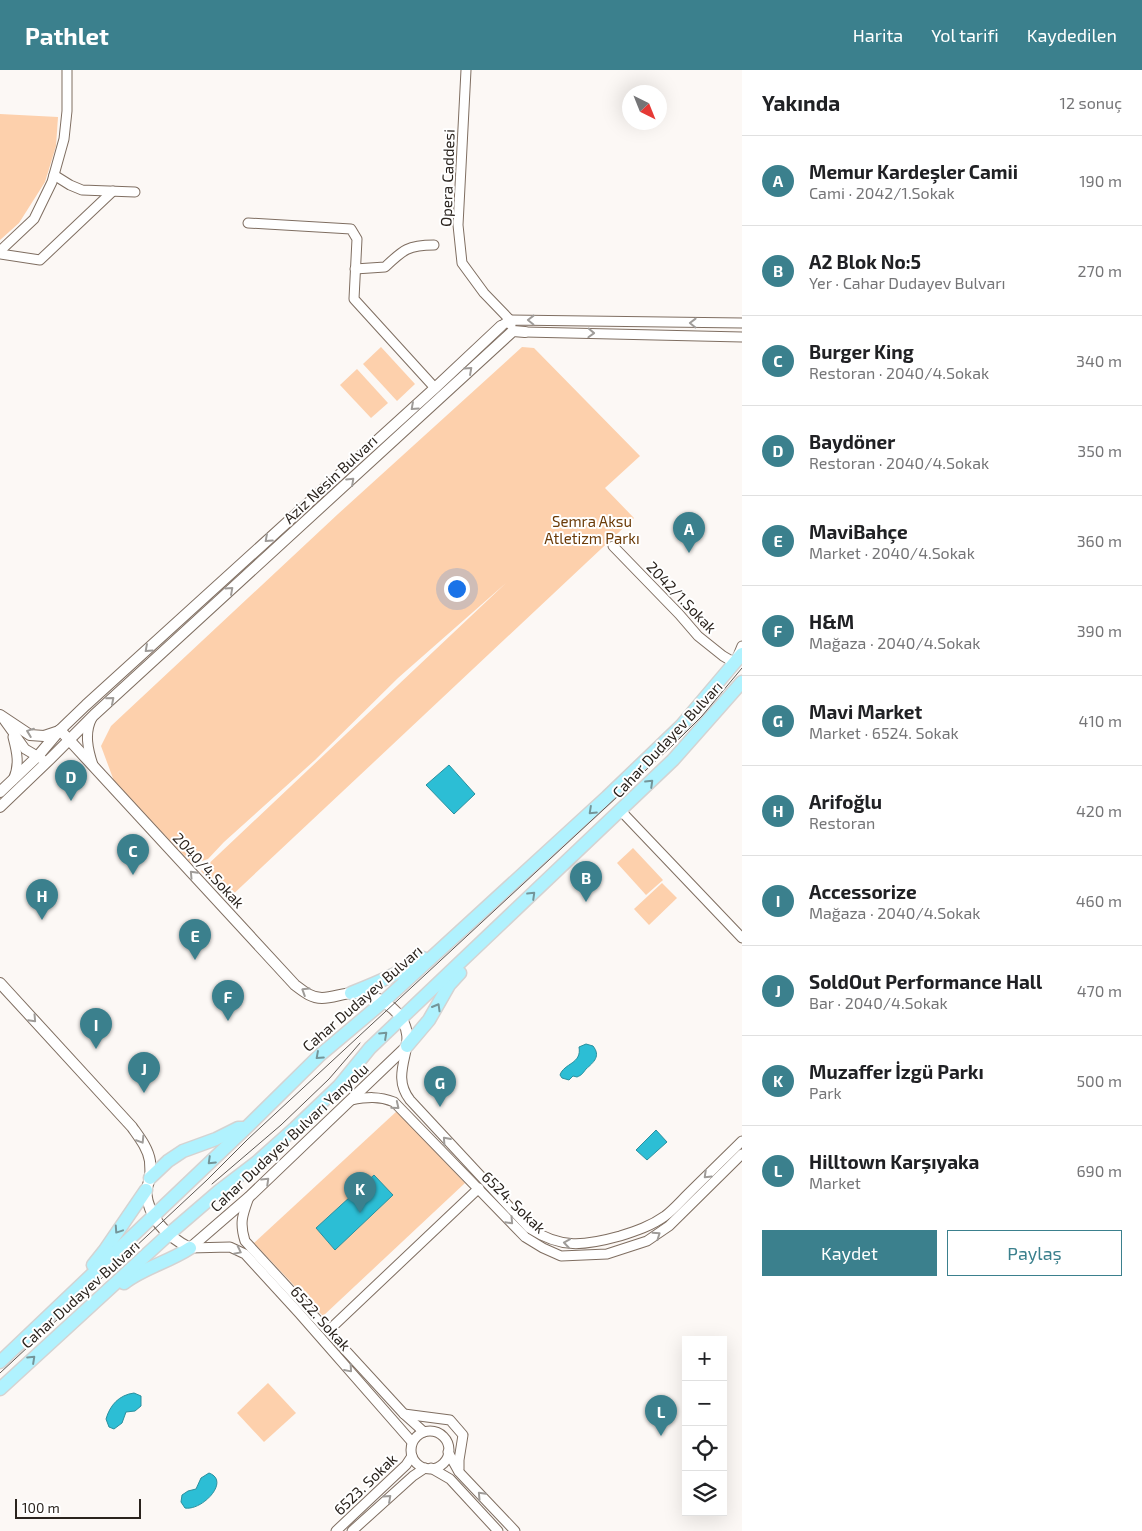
<!DOCTYPE html>
<html lang="tr">
<meta charset="utf-8">
<style>
:root{--surface:#fff;--page:#f2f2f2;--text:#202124;--muted:#757577;--line:#e0e0e0;--accent:#3b808d}
body{margin:0;font-family:"Exo 2",sans-serif;background:var(--page);color:var(--text)}
.controls{position:absolute;right:15px;bottom:15px;display:grid;overflow:hidden;border-radius:0px;box-shadow:0 5px 20px #0002}
.controls button{width:45px;height:45px;display:grid;place-items:center;padding:0;border:0;border-bottom:1px solid var(--line);background:var(--surface);color:var(--text);font:25px sans-serif}
.compass{position:absolute;left:622px;top:15px;width:45px;height:45px;border-radius:50%;background:var(--surface);box-shadow:0 5px 20px #0002;rotate:137deg}
.scale{position:absolute;left:15px;bottom:12px;width:126px;box-sizing:border-box;padding-left:5px;border:2px solid #2a231d;border-top:0;font-size:14px;line-height:18px;white-space:nowrap;color:#2a231d;-webkit-text-stroke:4px #fff;paint-order:stroke}
.you{position:absolute;left:456px;top:518px;width:18px;height:18px;margin:-12px;border:4px solid #fff;border-radius:50%;background:#1a73e8;box-shadow:0 0 0 8px #1a73e833}
.badge{display:grid;place-items:center;width:32px;height:32px;border-radius:50%;background:var(--accent);color:#fff;font-size:16px;font-weight:700}
.pin{position:absolute;translate:-50% -41px;filter:drop-shadow(0 1px 2px #0008)}
.pin::after{content:'';position:absolute;top:26px;width:18px;height:15px;background:inherit;clip-path:polygon(0 0,100% 0,50% 100%)}
.list{margin:0;padding:0;list-style:none}
h2{display:flex;justify-content:space-between;align-items:center;height:65px;margin:0;padding:0 20px;font-size:21px}
h2 small{font-size:16px;font-weight:400;color:var(--muted)}
.list li{display:grid;grid-template-columns:32px 1fr auto;gap:15px;align-items:center;box-sizing:border-box;height:90px;padding:0 20px;border-top:1px solid var(--line)}
.list b{display:block;font-size:19px;white-space:nowrap}
.list p{margin:0;font-size:16px;white-space:nowrap;color:var(--muted)}
.list em{font-size:16px;font-style:normal;color:var(--muted)}
.actions{display:flex;gap:10px;padding:15px 20px}
.actions a{flex:1;padding:11px 0;border:1px solid var(--accent);border-radius:0px;text-align:center;font-size:18px;color:var(--accent)}
.actions .main{background:var(--accent);color:#fff}
.icon{flex:none;width:28px;height:28px;fill:none;stroke:currentColor;stroke-width:2;stroke-linecap:round;stroke-linejoin:round}
.map{position:relative;flex:none;width:742px;height:1461px;overflow:hidden}
header{display:flex;align-items:center;gap:30px;box-sizing:border-box;height:70px;padding:0 25px;background:var(--accent);color:#fff}
header strong{font-size:24px}
nav{display:flex;gap:28px;margin-inline-start:auto;font-size:18px}
main{display:flex}
aside{flex:1;background:var(--surface)}
.map>svg:first-child{display:block}
</style>
<header>
<strong>Pathlet</strong>
<nav><a>Harita</a><a>Yol tarifi</a><a>Kaydedilen</a></nav>
</header>
<main>
<div class="map">
<svg width="742" height="1461" viewBox="0 0 742 1461">
<rect width="100%" height="100%" fill="#fcf8f5"/>
<g fill="#fdd0ac">
<path d="M 0,44 L 58,47 L 56,76 L 45,112 L 19,153 L 0,170 Z"/>
<path d="M 381,277 L 415,314 L 397,331 L 363,294 Z"/>
<path d="M 522,277 L 534,278 L 640,386 L 605,418 L 634,448 L 228,829 L 201,801 L 506,513 L 398,608 L 315,690 L 224,772 L 208,789 L 192,794 L 114,711 L 101,676 L 111,656 L 338,444 Z"/>
<path d="M 357,299 L 388,333 L 371,348 L 340,315 Z"/>
<path d="M 633,778 L 663,810 L 646,825 L 617,793 Z"/>
<path d="M 662,813 L 677,828 L 649,855 L 634,839 Z"/>
<path d="M 397,1041 L 465,1113 L 323,1246 L 254,1173 Z"/>
<path d="M 268,1313 L 296,1343 L 264,1372 L 237,1343 Z"/>
</g>
<g fill="#2cbed5" stroke="#2b909e">
<path d="M 449,695 L 475,724 L 454,744 L 426,715 Z"/>
<path d="M 586,974 L 593,976 C 601,986 594,992 586,999 C 583,1003 582,1005 577,1007 L 573,1006 L 569,1010 L 562,1008 L 560,1005 C 564,993 582,994 579,977 Z"/>
<path d="M 656,1060 L 667,1072 L 647,1090 L 636,1080 Z"/>
<path d="M 374,1105 L 393,1125 L 335,1180 L 316,1158 Z"/>
<path d="M 134,1323 L 141,1326 L 141,1336 L 135,1341 L 126,1342 L 122,1353 L 114,1359 L 109,1357 L 106,1349 C 110,1335 119,1325 134,1323 Z"/>
<path d="M 209,1403 C 231,1411 202,1441 185,1438 L 181,1432 L 182,1425 L 188,1421 L 196,1419 L 201,1408 Z"/>
</g>
<g fill="none" stroke-linecap="round" stroke-linejoin="round">
<g stroke="#7f6e61" stroke-width="11">
<g id="minor">
<path d="M 466,0 L 458,155 L 462,193 L 484,223 L 510,250 L 501,256"/>
<path d="M 54,105 L 70,115 L 82,120 L 135,122"/>
<path d="M 248,153 L 351,159 L 357,169 L 354,229 L 435,318"/>
<path d="M 0,181 L 34,149 L 52,112 L 64,69 L 67,41 L 67,0"/>
<path d="M 0,184 L 40,190 L 113,121"/>
<path d="M 355,199 L 385,197 C 403,180 408,175 434,175"/>
<path d="M 511,255 L 510,250 L 742,253"/>
<path d="M 525,262 L 742,267"/>
<path d="M 613,476 L 679,544 L 698,566 L 723,586 L 735,593 L 742,576"/>
<path d="M 2,647 L 25,679 L 42,689"/>
<path d="M 92,648 C 84,663 88,680 93,695"/>
<path d="M 13,710 C 20,695 17,682 13,667"/>
<path d="M 621,741 L 742,868"/>
<path d="M 407,976 C 403,996 396,1012 410,1030 L 529,1158 C 561,1179 584,1176 620,1166 C 636,1161 651,1156 665,1146 C 673,1140 680,1132 687,1125 C 705,1107 724,1089 742,1071"/>
<path d="M 351,1030 C 367,1027 379,1026 394,1032 L 525,1167 L 543,1178 L 561,1186 L 607,1184 L 647,1171 L 669,1156 L 742,1084"/>
<path d="M 249,1127 C 243,1144 239,1152 245,1171 L 404,1344 L 424,1362"/>
<path d="M 190,1178 L 230,1177 L 245,1184 L 299,1243 L 412,1372"/>
<path d="M 328,1261 L 479,1118"/>
<path d="M 404,1344 L 450,1350 L 463,1365 L 459,1390 L 459,1399"/>
<circle cx="430" cy="1380" r="19"/>
<path d="M 448,1382 L 459,1402 L 515,1461"/>
<path d="M 431,1398 L 450,1409 L 498,1461"/>
<path d="M 336,1461 L 406,1395 L 412,1386"/>
<path d="M 352,1461 L 413,1406 L 425,1398"/>
</g>
</g>
<g stroke="#7f6e61" stroke-width="12">
<g id="tertiary">
<path d="M 0,645 L 30,665 L 44,666 L 59,661"/>
<path d="M 0,722 L 38,686 L 60,660 L 86,635 L 435,318 L 501,256"/>
<path d="M 0,737 L 47,692 L 94,645 L 513,261 L 525,262"/>
<path d="M 0,913 L 132,1057 C 139,1067 148,1078 150,1091 C 150,1096 151,1102 150,1107 C 150,1112 146,1117 146,1122 C 149,1149 168,1167 190,1178 L 249,1127 L 407,976 C 407,972 408,968 407,964 C 404,940 375,922 353,923 C 343,923 333,928 322,928 C 311,928 303,921 295,915 L 60,660"/>
</g>
</g>
<g stroke="#d4d3d2" stroke-width="15">
<g id="primary">
<path d="M 351,923 C 377,913 401,903 423,888"/>
<path d="M 407,976 L 429,950 L 449,915 L 460,903"/>
<path d="M 150,1108 L 168,1091 L 183,1081 L 216,1069 L 238,1058 L 243,1058"/>
<path d="M 93,1195 L 105,1180 L 146,1120"/>
<path d="M 124,1213 C 143,1198 169,1192 190,1178"/>
<path d="M 0,1292 L 246,1058 L 320,985 L 383,932 L 607,727 L 681,656 L 742,584"/>
<path d="M 0,1319 L 169,1164 L 219,1121 L 257,1092 L 295,1058 L 339,1016 L 370,978 L 673,690 L 742,612"/>
</g>
</g>
<use href="#minor" stroke="#fff" stroke-width="9"/>
<use href="#tertiary" stroke="#fff" stroke-width="10"/>
<use href="#primary" stroke="#b0f2fe" stroke-width="12"/>
<g stroke="#5f5954" stroke-width="1">
<path d="M 212,1114 L 281,1055 L 329,1009 L 360,973"/>
<path d="M 0,1303 L 207,1110 L 248,1069 L 673,675 L 702,646 L 742,598"/>
</g>
</g>
<defs><path id="oneway-chevron" d="M-2-3.5L2.5 0L-2 3.5" fill="none" stroke-width="1.6" stroke-linecap="round" stroke-linejoin="round" transform="scale(1.25)"/></defs>
<g stroke="#9f9c99">
<use href="#oneway-chevron" transform="translate(531 250) rotate(-179)"/>
<use href="#oneway-chevron" transform="translate(693 253) rotate(-179)"/>
<use href="#oneway-chevron" transform="translate(591 263) rotate(2)"/>
<use href="#oneway-chevron" transform="translate(469 300) rotate(-42)"/>
<use href="#oneway-chevron" transform="translate(414 337) rotate(138)"/>
<use href="#oneway-chevron" transform="translate(351 411) rotate(-43)"/>
<use href="#oneway-chevron" transform="translate(268 469) rotate(138)"/>
<use href="#oneway-chevron" transform="translate(230 520) rotate(-42)"/>
<use href="#oneway-chevron" transform="translate(148 579) rotate(138)"/>
<use href="#oneway-chevron" transform="translate(111 630) rotate(-41)"/>
<use href="#oneway-chevron" transform="translate(30 662) rotate(-159)"/>
<use href="#oneway-chevron" transform="translate(193 804) rotate(-133)"/>
<use href="#oneway-chevron" transform="translate(305 921) rotate(-148)"/>
<use href="#oneway-chevron" transform="translate(33 949) rotate(47)"/>
<use href="#oneway-chevron" transform="translate(396 1036) rotate(39)"/>
<use href="#oneway-chevron" transform="translate(141 1070) rotate(58)"/>
<use href="#oneway-chevron" transform="translate(446 1070) rotate(-132)"/>
<use href="#oneway-chevron" transform="translate(707 1105) rotate(136)"/>
<use href="#oneway-chevron" transform="translate(266 1111) rotate(-44)"/>
<use href="#oneway-chevron" transform="translate(510 1151) rotate(47)"/>
<use href="#oneway-chevron" transform="translate(657 1165) rotate(-35)"/>
<use href="#oneway-chevron" transform="translate(567 1173) rotate(-172)"/>
<use href="#oneway-chevron" transform="translate(238 1181) rotate(26)"/>
<use href="#oneway-chevron" transform="translate(349 1299) rotate(49)"/>
<use href="#oneway-chevron" transform="translate(481 1425) rotate(-133)"/>
<use href="#oneway-chevron" transform="translate(388 1428) rotate(-42)"/>
</g>
<g stroke="#749599">
<use href="#oneway-chevron" transform="translate(650 713) rotate(-44)"/>
<use href="#oneway-chevron" transform="translate(592 741) rotate(137)"/>
<use href="#oneway-chevron" transform="translate(532 825) rotate(-44)"/>
<use href="#oneway-chevron" transform="translate(437 937) rotate(-60)"/>
<use href="#oneway-chevron" transform="translate(384 965) rotate(-43)"/>
<use href="#oneway-chevron" transform="translate(319 986) rotate(138)"/>
<use href="#oneway-chevron" transform="translate(211 1091) rotate(136)"/>
<use href="#oneway-chevron" transform="translate(118 1160) rotate(124)"/>
<use href="#oneway-chevron" transform="translate(32 1289) rotate(-43)"/>
</g>
<g text-anchor="middle" dominant-baseline="central" stroke-width="4" stroke-linejoin="round" paint-order="stroke">
<g font-size="15" fill="#2a231d" stroke="#fff">
<text transform="translate(447 108) rotate(-88)">Opera Caddesi</text>
<text transform="translate(330 409) rotate(-43)">Aziz Nesin Bulvarı</text>
<text transform="translate(682 527) rotate(46)">2042/1.Sokak</text>
<text transform="translate(667 669) rotate(-47)">Cahar Dudayev Bulvarı</text>
<text transform="translate(209 800) rotate(47)">2040/4.Sokak</text>
<text transform="translate(362 928) rotate(-41)">Cahar Dudayev Bulvarı</text>
<text transform="translate(289 1067) rotate(-43)">Cahar Dudayev Bulvarı Yanyolu</text>
<text transform="translate(514 1132) rotate(44)">6524. Sokak</text>
<text transform="translate(80 1224) rotate(-42)">Cahar Dudayev Bulvarı</text>
<text transform="translate(321 1248) rotate(48)">6522. Sokak</text>
<text transform="translate(365 1414) rotate(-44)">6523. Sokak</text>
</g>
<g font-size="15" fill="#6b3b08" stroke="#fff">
<text x="592" y="451">Semra Aksu<tspan x="592" dy="17">Atletizm Parkı</tspan></text>
</g>
</g>
</svg>
<div class="controls">
<button>+</button>
<button>−</button>
<button><svg class="icon" aria-label="locate" viewBox="0 0 24 24"><circle cx="12" cy="12" r="6"/><path d="M12 2v4M12 18v4M2 12h4M18 12h4"/></svg></button>
<button><svg class="icon" aria-label="layers" viewBox="0 0 24 24"><path d="M12 4l9 5-9 5-9-5zM3 14l9 5 9-5"/></svg></button>
</div>
<svg class="compass" viewBox="-18 -18 36 36"><path d="M0-13l5 13h-10z" fill="#e53935"/><path d="M0 13l5-13h-10z" fill="#757577"/></svg>
<div class="scale">100 m</div>
<div class="you"></div>
<div class="pin badge" style="left:689px;top:483px">A</div>
<div class="pin badge" style="left:586px;top:832px">B</div>
<div class="pin badge" style="left:133px;top:805px">C</div>
<div class="pin badge" style="left:71px;top:731px">D</div>
<div class="pin badge" style="left:195px;top:890px">E</div>
<div class="pin badge" style="left:228px;top:951px">F</div>
<div class="pin badge" style="left:440px;top:1037px">G</div>
<div class="pin badge" style="left:42px;top:850px">H</div>
<div class="pin badge" style="left:96px;top:979px">I</div>
<div class="pin badge" style="left:144px;top:1023px">J</div>
<div class="pin badge" style="left:360px;top:1143px">K</div>
<div class="pin badge" style="left:661px;top:1366px">L</div>
</div>
<aside>
<h2>Yakında<small>12 sonuç</small></h2>
<ul class="list">
<li><span class="badge">A</span><div><b>Memur Kardeşler Camii</b><p>Cami · 2042/1.Sokak</p></div><em>190 m</em></li>
<li><span class="badge">B</span><div><b>A2 Blok No:5</b><p>Yer · Cahar Dudayev Bulvarı</p></div><em>270 m</em></li>
<li><span class="badge">C</span><div><b>Burger King</b><p>Restoran · 2040/4.Sokak</p></div><em>340 m</em></li>
<li><span class="badge">D</span><div><b>Baydöner</b><p>Restoran · 2040/4.Sokak</p></div><em>350 m</em></li>
<li><span class="badge">E</span><div><b>MaviBahçe</b><p>Market · 2040/4.Sokak</p></div><em>360 m</em></li>
<li><span class="badge">F</span><div><b>H&amp;M</b><p>Mağaza · 2040/4.Sokak</p></div><em>390 m</em></li>
<li><span class="badge">G</span><div><b>Mavi Market</b><p>Market · 6524. Sokak</p></div><em>410 m</em></li>
<li><span class="badge">H</span><div><b>Arifoğlu</b><p>Restoran</p></div><em>420 m</em></li>
<li><span class="badge">I</span><div><b>Accessorize</b><p>Mağaza · 2040/4.Sokak</p></div><em>460 m</em></li>
<li><span class="badge">J</span><div><b>SoldOut Performance Hall</b><p>Bar · 2040/4.Sokak</p></div><em>470 m</em></li>
<li><span class="badge">K</span><div><b>Muzaffer İzgü Parkı</b><p>Park</p></div><em>500 m</em></li>
<li><span class="badge">L</span><div><b>Hilltown Karşıyaka</b><p>Market</p></div><em>690 m</em></li>
</ul>
<div class="actions"><a class="main">Kaydet</a><a>Paylaş</a></div>
</aside>
</main>
